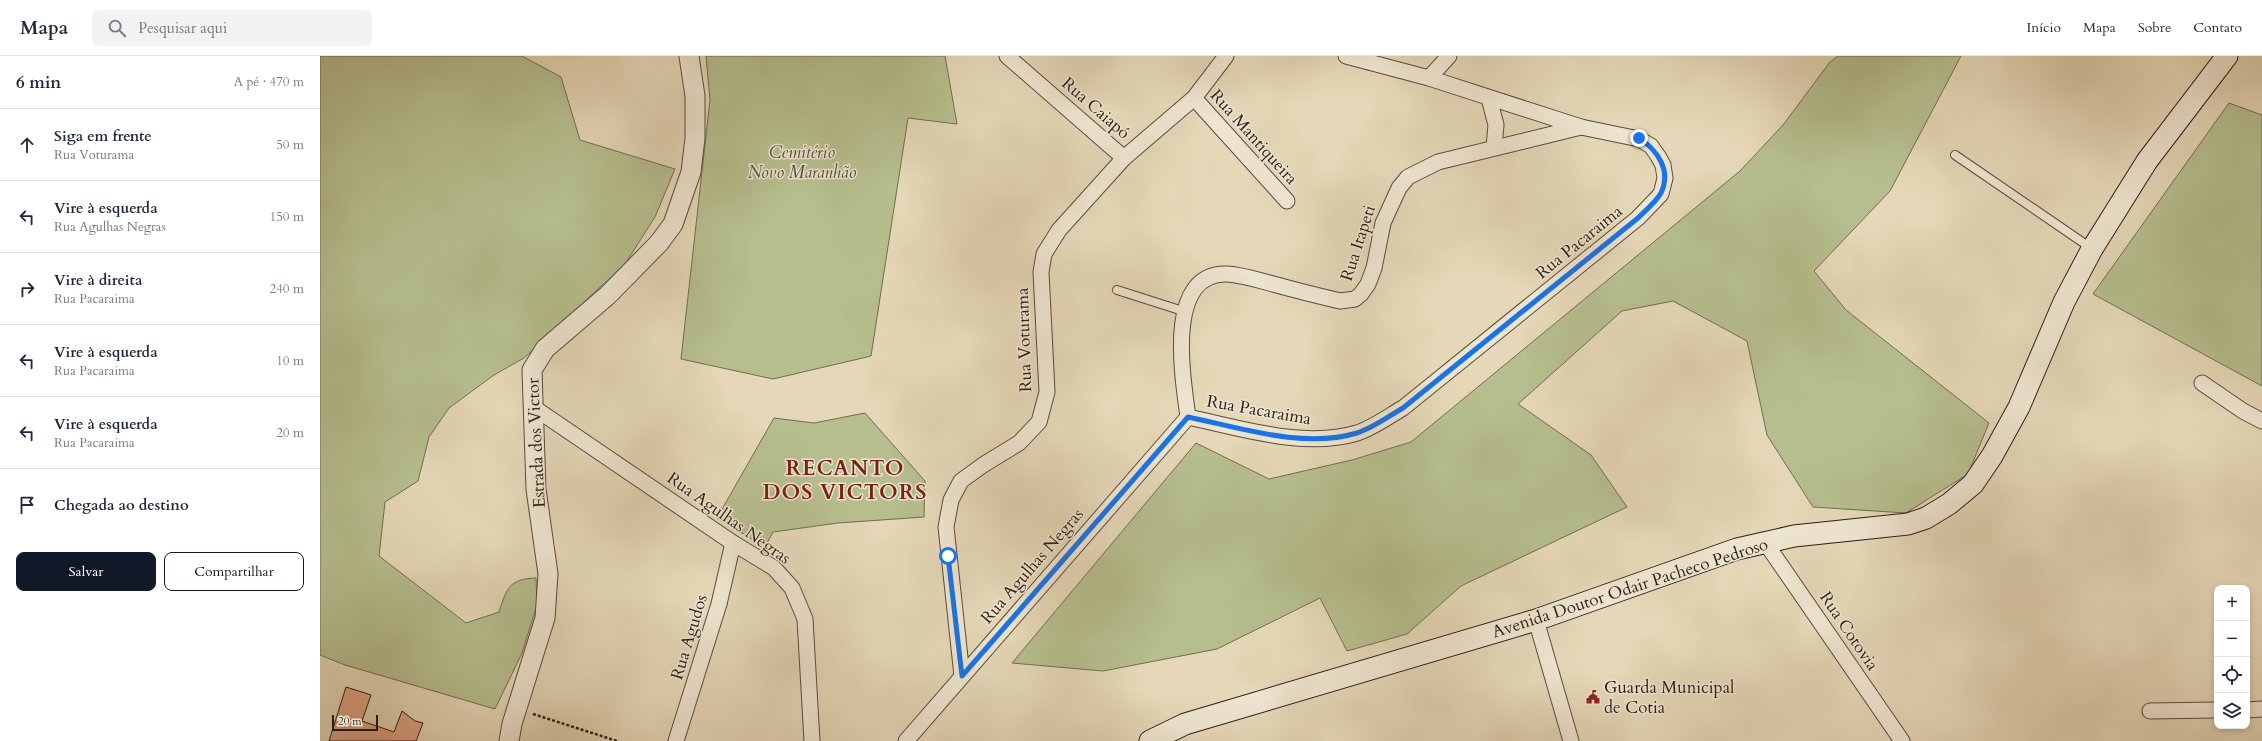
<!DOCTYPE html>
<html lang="pt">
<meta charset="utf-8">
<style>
:root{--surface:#fff;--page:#f2f2f3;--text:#1f2937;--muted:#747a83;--line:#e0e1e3;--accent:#111827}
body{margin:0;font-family:Cardo,serif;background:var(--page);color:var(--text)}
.controls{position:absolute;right:12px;bottom:12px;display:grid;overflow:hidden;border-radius:8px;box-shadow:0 2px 6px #0003}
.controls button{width:36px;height:36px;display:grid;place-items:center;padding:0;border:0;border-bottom:1px solid var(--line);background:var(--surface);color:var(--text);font:20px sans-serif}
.scale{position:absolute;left:12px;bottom:10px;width:46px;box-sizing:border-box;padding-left:4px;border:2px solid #281f16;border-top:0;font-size:11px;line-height:14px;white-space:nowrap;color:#281f16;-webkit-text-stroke:3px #eee5d0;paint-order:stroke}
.stop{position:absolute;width:12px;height:12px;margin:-9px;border:3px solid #1a73e8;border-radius:50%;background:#fff}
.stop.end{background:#1a73e8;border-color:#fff;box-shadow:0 1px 4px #0008}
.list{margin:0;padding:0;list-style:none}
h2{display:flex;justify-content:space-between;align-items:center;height:52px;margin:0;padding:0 16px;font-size:17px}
h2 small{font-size:13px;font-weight:400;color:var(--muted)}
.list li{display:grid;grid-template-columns:26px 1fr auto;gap:12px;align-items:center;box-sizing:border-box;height:72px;padding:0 16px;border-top:1px solid var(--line)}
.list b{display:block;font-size:15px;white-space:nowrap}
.list p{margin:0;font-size:13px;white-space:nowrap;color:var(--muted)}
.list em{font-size:13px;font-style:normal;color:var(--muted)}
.actions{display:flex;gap:8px;padding:12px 16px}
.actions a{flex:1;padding:9px 0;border:1px solid var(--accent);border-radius:8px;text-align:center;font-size:14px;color:var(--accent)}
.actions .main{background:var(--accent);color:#fff}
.icon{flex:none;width:22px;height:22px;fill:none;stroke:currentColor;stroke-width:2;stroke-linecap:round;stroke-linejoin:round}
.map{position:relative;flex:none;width:1942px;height:685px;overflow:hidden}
header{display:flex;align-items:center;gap:24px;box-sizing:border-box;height:56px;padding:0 20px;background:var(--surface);border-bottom:1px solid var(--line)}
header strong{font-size:19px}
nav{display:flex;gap:22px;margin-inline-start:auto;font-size:14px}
.search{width:280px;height:36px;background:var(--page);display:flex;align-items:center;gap:10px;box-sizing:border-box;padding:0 14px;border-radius:8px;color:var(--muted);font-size:15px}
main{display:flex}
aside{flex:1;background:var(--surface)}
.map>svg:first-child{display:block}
</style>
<header>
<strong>Mapa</strong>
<div class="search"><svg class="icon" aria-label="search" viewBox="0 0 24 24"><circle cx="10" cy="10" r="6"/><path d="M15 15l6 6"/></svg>Pesquisar aqui</div>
<nav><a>Início</a><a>Mapa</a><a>Sobre</a><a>Contato</a></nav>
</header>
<main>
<aside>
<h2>6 min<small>A pé · 470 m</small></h2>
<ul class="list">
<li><svg class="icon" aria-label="ahead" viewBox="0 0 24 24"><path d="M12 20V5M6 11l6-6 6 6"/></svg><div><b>Siga em frente</b><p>Rua Voturama</p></div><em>50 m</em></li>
<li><svg class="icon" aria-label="left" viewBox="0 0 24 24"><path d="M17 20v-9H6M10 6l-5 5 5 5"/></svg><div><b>Vire à esquerda</b><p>Rua Agulhas Negras</p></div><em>150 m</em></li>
<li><svg class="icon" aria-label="right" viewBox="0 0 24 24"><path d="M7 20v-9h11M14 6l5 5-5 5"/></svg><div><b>Vire à direita</b><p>Rua Pacaraima</p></div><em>240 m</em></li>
<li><svg class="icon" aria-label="left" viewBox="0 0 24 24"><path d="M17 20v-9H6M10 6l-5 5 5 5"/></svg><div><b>Vire à esquerda</b><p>Rua Pacaraima</p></div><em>10 m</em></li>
<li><svg class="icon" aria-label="left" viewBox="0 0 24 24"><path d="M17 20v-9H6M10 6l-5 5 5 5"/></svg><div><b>Vire à esquerda</b><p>Rua Pacaraima</p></div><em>20 m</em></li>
<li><svg class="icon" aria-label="arrive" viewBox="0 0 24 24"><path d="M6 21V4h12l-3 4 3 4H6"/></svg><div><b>Chegada ao destino</b></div></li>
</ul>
<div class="actions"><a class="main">Salvar</a><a>Compartilhar</a></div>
</aside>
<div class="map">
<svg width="1942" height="685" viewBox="0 0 1942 685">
<rect width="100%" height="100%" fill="#e5d7b7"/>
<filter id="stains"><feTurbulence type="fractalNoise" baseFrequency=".005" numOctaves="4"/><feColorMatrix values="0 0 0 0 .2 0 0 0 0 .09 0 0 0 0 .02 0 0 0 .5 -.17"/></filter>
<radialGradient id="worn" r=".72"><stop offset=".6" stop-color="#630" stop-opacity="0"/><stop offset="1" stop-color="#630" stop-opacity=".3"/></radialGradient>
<g fill="#b6be8e" stroke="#6f6e52">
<path d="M 0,0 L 202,0 L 241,21 L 260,84 L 355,113 L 335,161 L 305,208 L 204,302 L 174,319 L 129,352 L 109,381 L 98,425 L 65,446 L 59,500 L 146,567 L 179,556 C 187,532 189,523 216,522 L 217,549 L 202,597 L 175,653 L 25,609 L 0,599 Z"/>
<path d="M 386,0 L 625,0 L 637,68 L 588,62 L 551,300 L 453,323 L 361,303 L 390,44 Z"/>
<path d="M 1518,0 L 1641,0 L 1570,135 L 1494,215 L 1526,254 L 1669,367 L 1648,418 L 1586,457 L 1493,451 L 1447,379 L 1427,285 L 1353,245 L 1302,255 L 1198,348 L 1271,399 L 1307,451 L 1141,530 L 1087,578 L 1027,595 L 1000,542 L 897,593 L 783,615 L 692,607 L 876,387 L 949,423 L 1032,404 L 1091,386 L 1420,115 L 1463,69 L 1510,6 Z"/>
<path d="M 1909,47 L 1942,59 L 1942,330 L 1773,238 Z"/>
<path d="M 545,357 L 605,425 L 604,461 L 518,467 L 453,476 L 445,491 L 397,462 L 454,362 L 494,367 Z"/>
</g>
<path fill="#dda282" stroke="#281f16" d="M 26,631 L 51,639 L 42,665 L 74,676 L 82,655 L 95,665 L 103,667 L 96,685 L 9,685 Z"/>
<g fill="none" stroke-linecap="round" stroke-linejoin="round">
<g stroke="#574d3e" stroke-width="10">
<g id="service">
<path d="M 1635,99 L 1771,192"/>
<path d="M 797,234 L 863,255"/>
</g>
</g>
<g stroke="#574d3e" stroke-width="17">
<g id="minor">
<path d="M 687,0 L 804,102"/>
<path d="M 1109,22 L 1129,0"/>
<path d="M 874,42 L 967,145"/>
<path d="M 1169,42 L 1176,69 L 1174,92"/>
<path d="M 1882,327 L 1923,355 L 1942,365"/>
<path d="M 213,351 L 413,487 L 454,512 L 472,532 L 485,563 L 492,685"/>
<path d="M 868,361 C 921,372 984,393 1037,377 C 1053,372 1069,360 1083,352 L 1318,162 L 1341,138 L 1345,122 L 1343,109 L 1338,100 L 1331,90 L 1319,83 L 1261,71 L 1109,22 L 1026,0"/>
<path d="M 868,361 C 863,323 844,216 907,218 C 924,219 941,225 957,229 C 978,235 999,240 1020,245 L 1035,243 L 1041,238 L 1048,228 L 1054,212 L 1063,167 L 1079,132 L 1088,121 L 1118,106 L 1261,71"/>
<path d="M 1445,486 L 1582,685"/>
<path d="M 1216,564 L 1251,685"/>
<path d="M 642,620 L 626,471 L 631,444 L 641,425 L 663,409 L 699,387 L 719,366 L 727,336 L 721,216 L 724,198 L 739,174 L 804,102 L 874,42 L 906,0"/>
<path d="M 1927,654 L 1942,653"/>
<path d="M 1830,655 L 1897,654"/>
<path d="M 356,685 L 399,548 L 413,487"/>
<path d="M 586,685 L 868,361"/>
</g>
</g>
<g stroke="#574d3e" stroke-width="21">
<path id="tertiary" d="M 189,685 L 192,668 L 225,562 L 228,518 L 216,433 L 212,314 L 225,293 L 288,239 L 339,187 L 353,168 L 371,116 L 375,82 L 375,40 L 369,0"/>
</g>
<g stroke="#281f16" stroke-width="23">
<path id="secondary" d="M 830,685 L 865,668 L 1216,564 L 1417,493 L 1474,480 L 1588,468 L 1606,462 L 1629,448 L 1653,428 L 1672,400 L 1699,351 L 1744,246 L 1772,193 L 1827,105 L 1907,0"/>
</g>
<path stroke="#281f16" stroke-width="2.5" stroke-dasharray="3 2" stroke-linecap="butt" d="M 213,658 L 297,685"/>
<use href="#service" stroke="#eee5d0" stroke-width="8"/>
<use href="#minor" stroke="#eee5d0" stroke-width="15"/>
<use href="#tertiary" stroke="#eee5d0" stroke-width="19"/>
<use href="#secondary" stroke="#eee5d0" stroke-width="21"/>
</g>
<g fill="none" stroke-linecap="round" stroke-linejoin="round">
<path stroke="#1a73e8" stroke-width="5" d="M 628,500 L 642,620 L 868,361 C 921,372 984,393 1037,377 C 1053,372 1069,360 1083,352 L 1318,162 C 1325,155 1336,146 1341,137 C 1352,114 1337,94 1319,82"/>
</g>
<defs>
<g id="civic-bare" transform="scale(1.08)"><path d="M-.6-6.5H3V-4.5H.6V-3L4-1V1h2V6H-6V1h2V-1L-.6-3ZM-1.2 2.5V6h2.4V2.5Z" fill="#8f2418" stroke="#eee5d0" stroke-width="2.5" paint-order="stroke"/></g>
</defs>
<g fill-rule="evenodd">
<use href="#civic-bare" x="1273" y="641"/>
</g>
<g text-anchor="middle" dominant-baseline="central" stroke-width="3" stroke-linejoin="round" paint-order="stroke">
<g font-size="17" fill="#281f16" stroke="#eee5d0">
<text transform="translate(776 52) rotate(41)">Rua Caiapó</text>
<text transform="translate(934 81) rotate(48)">Rua Mantiqueira</text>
<text transform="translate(1259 186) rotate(-39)">Rua Pacaraima</text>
<text transform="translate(1038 187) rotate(-72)">Rua Itapeti</text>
<text transform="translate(704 284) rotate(-92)">Rua Voturama</text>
<text transform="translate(939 354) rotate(10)">Rua Pacaraima</text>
<text transform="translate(216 387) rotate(-93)">Estrada dos Victor</text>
<text transform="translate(409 462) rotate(35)">Rua Agulhas Negras</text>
<text transform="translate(712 510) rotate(-49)">Rua Agulhas Negras</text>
<text transform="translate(1310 532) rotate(-18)">Avenida Doutor Odair Pacheco Pedroso</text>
<text transform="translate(1529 575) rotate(56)">Rua Cotovia</text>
<text transform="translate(369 581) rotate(-73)">Rua Agudos</text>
</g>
<g font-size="17" font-style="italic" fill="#534f3a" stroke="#eee5d0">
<text x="482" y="96">Cemitério<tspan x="482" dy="20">Novo Maranhão</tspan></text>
</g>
<g font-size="17" fill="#281f16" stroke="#eee5d0" text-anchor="start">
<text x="1284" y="631">Guarda Municipal<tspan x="1284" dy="20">de Cotia</tspan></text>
</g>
<g font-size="21" font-weight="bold" letter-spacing="1" fill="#7a1f14" stroke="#eee5d0">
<text x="525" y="412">RECANTO<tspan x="525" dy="24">DOS VICTORS</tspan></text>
</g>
</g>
<rect width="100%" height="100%" filter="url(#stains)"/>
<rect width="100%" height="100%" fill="url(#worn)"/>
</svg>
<div class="controls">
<button>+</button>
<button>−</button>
<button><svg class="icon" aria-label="locate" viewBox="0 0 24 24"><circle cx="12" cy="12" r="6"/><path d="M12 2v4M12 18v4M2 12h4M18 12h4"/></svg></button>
<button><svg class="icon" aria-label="layers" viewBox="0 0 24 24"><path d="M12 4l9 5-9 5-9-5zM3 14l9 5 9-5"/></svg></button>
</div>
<div class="scale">20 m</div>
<div class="stop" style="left:628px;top:500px"></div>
<div class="stop end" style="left:1319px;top:82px"></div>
</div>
</main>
